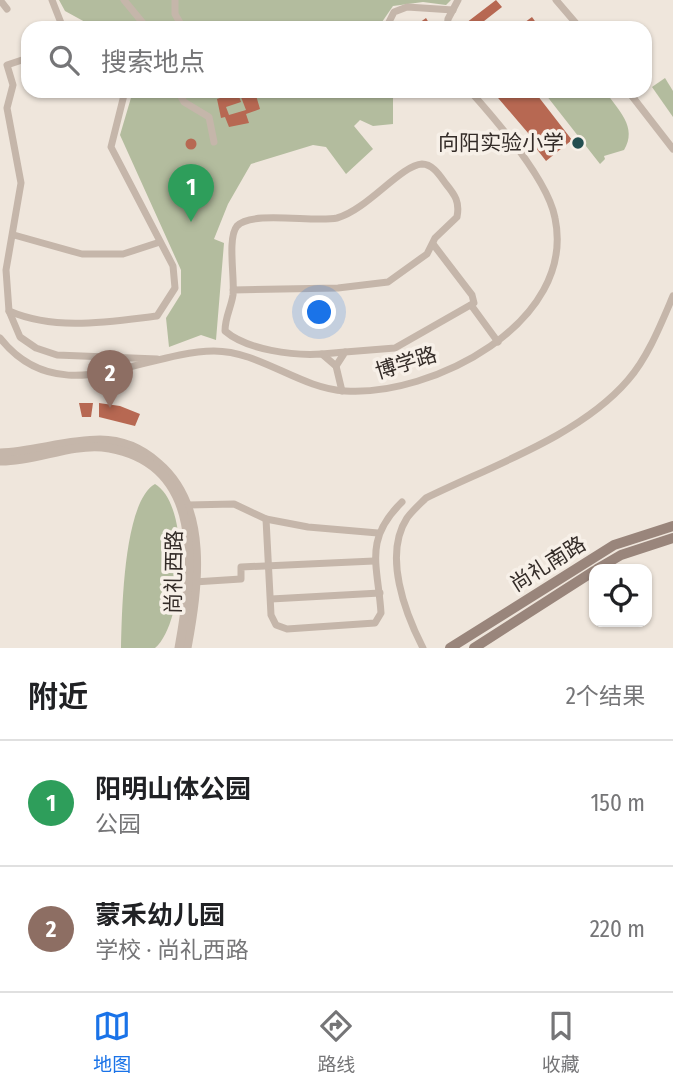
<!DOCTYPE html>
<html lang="zh">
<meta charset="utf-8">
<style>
:root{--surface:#fff;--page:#f2f2f2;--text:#202124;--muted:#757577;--line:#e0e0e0;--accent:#1a73e8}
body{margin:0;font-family:"Fira Sans Condensed","Noto Sans SC",sans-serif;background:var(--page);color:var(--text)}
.controls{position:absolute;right:21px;bottom:21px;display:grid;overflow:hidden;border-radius:14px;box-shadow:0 2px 5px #0004}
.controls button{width:63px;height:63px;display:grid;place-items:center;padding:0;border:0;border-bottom:2px solid var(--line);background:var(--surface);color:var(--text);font:35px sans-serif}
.you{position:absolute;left:320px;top:313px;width:24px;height:24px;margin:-18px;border:5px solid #fff;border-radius:50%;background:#1a73e8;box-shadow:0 0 0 10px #1a73e833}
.badge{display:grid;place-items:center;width:46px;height:46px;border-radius:50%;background:var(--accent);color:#fff;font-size:23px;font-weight:700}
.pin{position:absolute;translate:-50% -58px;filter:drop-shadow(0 2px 4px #0008)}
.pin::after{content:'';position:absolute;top:37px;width:24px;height:21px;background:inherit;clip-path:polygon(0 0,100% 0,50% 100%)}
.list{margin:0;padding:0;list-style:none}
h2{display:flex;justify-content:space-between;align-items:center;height:91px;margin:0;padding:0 28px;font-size:30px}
h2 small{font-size:23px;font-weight:400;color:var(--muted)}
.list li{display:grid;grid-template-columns:46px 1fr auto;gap:21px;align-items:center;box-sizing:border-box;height:126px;padding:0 28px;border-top:2px solid var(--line)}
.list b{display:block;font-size:26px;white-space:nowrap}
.list p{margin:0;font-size:23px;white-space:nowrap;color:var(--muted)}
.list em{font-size:23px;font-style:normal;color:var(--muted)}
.icon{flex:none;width:38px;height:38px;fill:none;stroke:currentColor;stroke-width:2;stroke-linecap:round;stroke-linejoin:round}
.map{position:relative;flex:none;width:673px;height:648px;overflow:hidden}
.search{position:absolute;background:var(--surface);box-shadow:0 2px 5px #0004;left:21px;right:21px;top:21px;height:77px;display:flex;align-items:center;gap:18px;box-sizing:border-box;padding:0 24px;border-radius:21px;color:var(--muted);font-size:26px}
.sheet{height:343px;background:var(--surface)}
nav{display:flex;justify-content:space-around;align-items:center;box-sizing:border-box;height:98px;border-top:2px solid var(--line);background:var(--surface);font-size:19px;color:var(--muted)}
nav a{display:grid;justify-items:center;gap:4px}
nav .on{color:var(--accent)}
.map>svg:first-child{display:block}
</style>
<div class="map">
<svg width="673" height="648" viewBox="0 0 673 648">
<rect width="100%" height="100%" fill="#efe6dc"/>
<g fill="#b3bc9e">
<path d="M 59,0 L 451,0 L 446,5 L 423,2 L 393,6 L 382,22 L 383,28 L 96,28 L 65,11 Z"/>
<path d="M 665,78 L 673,91 L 673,117 L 652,87 Z"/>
<path d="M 133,91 L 393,91 L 393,124 L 373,126 L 360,120 L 354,126 L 373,149 L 346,174 L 326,147 L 313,145 L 251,164 L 228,204 L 214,239 L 224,243 L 216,340 L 201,335 L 169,347 L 166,318 L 181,294 L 181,270 L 120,135 Z"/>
<path d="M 554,91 L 605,91 C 618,110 638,127 624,150 L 604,156 L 605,159 L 600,164 L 546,95 Z"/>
<path d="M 155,484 C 192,506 184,624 155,648 L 121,648 C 122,614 123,502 155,484 Z"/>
</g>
<g fill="#b76852">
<path d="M 496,0 L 502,7 L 479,25 L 482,28 L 470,28 L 466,23 Z"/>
<path d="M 532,17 L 537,24 L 532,28 L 517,28 Z"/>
<path d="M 426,18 L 432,28 L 412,28 Z"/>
<path d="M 237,91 L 241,102 L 226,107 L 229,115 L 246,110 L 241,97 L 255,92 L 260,109 L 246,114 L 249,123 L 229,127 L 225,117 L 221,118 L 217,99 L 223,97 L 222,94 Z"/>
<path d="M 534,91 L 572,140 L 546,161 L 532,143 L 534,140 L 493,92 Z"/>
<circle cx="191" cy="144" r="5.5"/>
<path d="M 79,403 L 93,403 L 91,417 L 82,417 Z"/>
<path d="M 99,403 L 120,406 L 140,414 L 135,426 L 99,417 Z"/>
</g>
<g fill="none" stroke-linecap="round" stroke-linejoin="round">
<g stroke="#c5b6aa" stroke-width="7">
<path d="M 0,0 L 7,9"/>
<path d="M 52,0 L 63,28"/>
<path d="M 124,0 L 147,28"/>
<path d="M 175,0 L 175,14 L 183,28"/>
<path d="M 556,0 L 580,28"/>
<path d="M 220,28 L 231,28"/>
<path d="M 386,28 L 394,12 L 407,7 L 453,10"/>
<path d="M 447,28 L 448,19 L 458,0"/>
<path d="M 28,58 L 7,65 L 13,85 L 7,108 L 21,183 L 6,270 L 9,311 L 20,337 L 36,348 L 57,355 L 157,359"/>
<path d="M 178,91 L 184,102 L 209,117 L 214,142"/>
<path d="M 628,91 L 673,149"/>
<path d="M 14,235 L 82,254 L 123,254 L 160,242"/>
<path d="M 233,290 L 338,288 L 388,282 L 427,254 L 435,238 L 457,217 C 460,202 455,195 446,184 C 440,176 433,164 422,164 C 401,165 367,210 337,218 C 315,223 252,210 237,226 C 227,238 235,279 233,295 C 231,308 225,317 225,331 C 247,350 294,356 322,354 L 336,366"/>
<path d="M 471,305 L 498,342"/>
<path d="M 9,311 C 56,331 107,322 157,316 L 175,288 L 173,266 L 111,147 L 125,91"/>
<path d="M 0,338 C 59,413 141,352 214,351 C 260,351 299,388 345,391 C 431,397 577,323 555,218 C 548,180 496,120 470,91"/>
<path d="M 322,354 L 345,352"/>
<path d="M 342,391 L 336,366 L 345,352 L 395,348 L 474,303 L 472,295 L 433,244"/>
<path d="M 188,505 L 234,504 L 266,519 L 308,527 L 378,533"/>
<path d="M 266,519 L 271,615 L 276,625 L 287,629 L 375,623 L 381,613 C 378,565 363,540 402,502"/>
<path d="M 194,582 L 241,579 L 241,567 L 374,561"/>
<path d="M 271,599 L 380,593"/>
<path d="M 423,648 C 405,613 383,555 407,518 C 412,511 420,504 426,498 C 491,466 580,436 628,380 C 648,357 661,324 673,296"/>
</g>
<g stroke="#c5b6aa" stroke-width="9">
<path d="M 0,453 C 33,452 66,440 100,440 C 123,440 141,448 158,463 C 210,507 198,588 187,648"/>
<path d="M 0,461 C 32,462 70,444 102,447 C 208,460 193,571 179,648"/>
</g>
<g stroke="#99857b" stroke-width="10">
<path d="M 597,569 L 621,555 L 673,538"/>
<path d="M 450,648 L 614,545 L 673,526"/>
<path d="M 474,648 L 594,571"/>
</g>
</g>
<circle fill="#234e50" stroke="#f7f0e8" stroke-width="2.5" cx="578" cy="143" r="7"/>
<g text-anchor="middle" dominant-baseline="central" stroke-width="7" stroke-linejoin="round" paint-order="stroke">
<g font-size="21" fill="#342c28" stroke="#f7f0e8" text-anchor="end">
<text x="564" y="143">向阳实验小学</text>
</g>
<g font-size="21" fill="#342c28" stroke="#f7f0e8">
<text transform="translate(406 363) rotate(-17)">博学路</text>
<text transform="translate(548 564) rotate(-32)">尚礼南路</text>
<text transform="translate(174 572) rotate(-89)">尚礼西路</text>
</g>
</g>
</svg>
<div class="controls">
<button><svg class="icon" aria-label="locate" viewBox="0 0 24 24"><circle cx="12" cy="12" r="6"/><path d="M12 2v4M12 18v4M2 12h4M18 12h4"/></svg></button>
</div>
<div class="you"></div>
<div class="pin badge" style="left:191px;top:222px;background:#2e9e5b">1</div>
<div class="pin badge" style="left:110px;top:408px;background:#8d6e63">2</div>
<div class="search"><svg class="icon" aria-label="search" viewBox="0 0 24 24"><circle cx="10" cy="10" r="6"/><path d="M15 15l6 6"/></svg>搜索地点</div>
</div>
<section class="sheet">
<h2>附近<small>2个结果</small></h2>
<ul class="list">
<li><span class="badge" style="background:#2e9e5b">1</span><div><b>阳明山体公园</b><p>公园</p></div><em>150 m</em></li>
<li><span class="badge" style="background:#8d6e63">2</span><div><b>蒙禾幼儿园</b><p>学校 · 尚礼西路</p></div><em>220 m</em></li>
</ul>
</section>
<nav>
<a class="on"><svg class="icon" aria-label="map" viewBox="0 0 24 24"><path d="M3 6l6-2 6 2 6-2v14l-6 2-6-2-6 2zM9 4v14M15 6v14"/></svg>地图</a>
<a><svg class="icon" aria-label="directions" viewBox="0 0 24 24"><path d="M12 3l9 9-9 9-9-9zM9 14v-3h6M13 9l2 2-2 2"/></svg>路线</a>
<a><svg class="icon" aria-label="saved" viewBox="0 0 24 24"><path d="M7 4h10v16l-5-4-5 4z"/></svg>收藏</a>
</nav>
